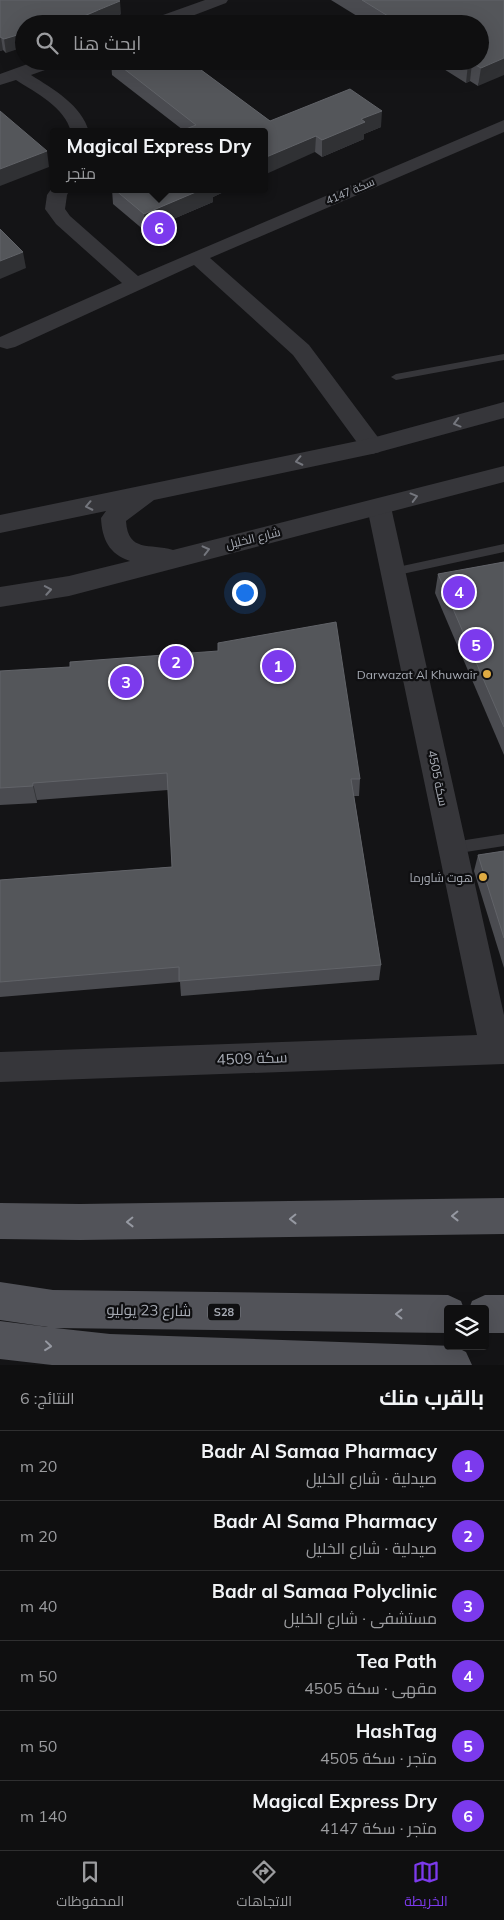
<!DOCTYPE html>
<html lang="ar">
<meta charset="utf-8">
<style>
:root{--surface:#0f0f10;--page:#1d1d1e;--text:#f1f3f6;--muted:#9b9c9f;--line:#2f2f30;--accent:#7c3aed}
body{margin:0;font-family:Mulish,Cairo,sans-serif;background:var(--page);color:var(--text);direction:rtl}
.controls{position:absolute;right:15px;bottom:15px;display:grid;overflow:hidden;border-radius:5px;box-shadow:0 5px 20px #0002}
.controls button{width:45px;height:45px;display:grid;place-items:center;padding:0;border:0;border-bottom:1px solid var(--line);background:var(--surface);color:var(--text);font:25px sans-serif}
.you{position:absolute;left:244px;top:592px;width:18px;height:18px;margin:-12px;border:4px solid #fff;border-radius:50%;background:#1a73e8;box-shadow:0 0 0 8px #1a73e833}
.badge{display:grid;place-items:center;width:32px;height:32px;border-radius:50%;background:var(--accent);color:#fff;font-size:16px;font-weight:700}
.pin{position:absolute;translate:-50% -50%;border:2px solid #fff;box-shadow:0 1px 5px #0006}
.popup{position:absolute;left:50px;top:128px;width:218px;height:65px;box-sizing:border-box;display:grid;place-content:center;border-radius:5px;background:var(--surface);filter:drop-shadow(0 1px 4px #0005);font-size:16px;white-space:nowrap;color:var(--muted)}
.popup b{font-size:19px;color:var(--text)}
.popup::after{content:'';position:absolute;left:50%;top:100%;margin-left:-10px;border:10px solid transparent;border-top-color:var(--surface)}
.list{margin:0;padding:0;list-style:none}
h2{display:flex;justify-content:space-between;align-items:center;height:65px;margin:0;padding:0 20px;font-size:21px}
h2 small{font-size:16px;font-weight:400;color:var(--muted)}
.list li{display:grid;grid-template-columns:32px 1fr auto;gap:15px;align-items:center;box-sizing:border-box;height:70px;padding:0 20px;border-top:1px solid var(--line)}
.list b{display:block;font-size:19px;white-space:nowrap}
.list p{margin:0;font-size:16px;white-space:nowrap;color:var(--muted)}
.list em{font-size:16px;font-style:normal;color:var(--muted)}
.icon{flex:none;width:28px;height:28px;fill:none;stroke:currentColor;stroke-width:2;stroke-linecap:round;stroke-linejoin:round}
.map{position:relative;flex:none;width:504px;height:1365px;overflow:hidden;direction:ltr}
.search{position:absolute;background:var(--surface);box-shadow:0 5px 20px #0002;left:15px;right:15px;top:15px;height:55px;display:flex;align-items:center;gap:12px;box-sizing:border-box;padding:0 18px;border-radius:28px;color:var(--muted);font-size:19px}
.sheet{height:485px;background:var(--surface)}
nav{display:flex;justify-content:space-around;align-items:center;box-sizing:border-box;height:70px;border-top:1px solid var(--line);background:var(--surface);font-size:14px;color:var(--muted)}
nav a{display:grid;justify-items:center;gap:2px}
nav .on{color:var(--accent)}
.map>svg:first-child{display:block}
</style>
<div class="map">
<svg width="504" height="1365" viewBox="0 0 504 1365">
<rect width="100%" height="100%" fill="#141416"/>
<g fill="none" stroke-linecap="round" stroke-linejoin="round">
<g fill="#36363a" fill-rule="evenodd">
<path d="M 504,354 L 504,360 L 396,380 L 391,377 L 396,374 Z"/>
<path d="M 504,544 L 504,552 L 393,576 L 387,572 L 393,568 Z"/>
<path d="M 504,834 L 504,846 L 453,854 L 448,852 L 446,848 L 448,844 L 453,842 Z"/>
</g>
<g fill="#36363a" fill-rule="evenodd">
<path d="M 205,0 L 228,0 L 226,3 L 171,24 L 147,24 L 149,20 Z"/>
<path d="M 36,61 L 61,61 L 59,65 L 31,75 C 53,89 82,105 89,132 L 71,132 C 65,107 36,93 16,80 L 0,85 L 0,74 Z"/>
<path d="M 504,120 L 504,132 L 210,258 L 309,345 L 380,440 L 383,446 L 380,452 L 372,454 L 364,452 L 293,355 L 194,265 L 15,347 L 7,349 L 0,347 L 0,337 L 122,283 L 56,224 L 45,209 L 47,195 L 54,185 L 54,189 L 70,189 L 67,195 L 65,209 L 70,216 L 138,276 Z"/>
<path d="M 379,499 L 387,501 L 391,507 L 504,1015 L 504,1064 L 0,1082 L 0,1052 L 477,1035 L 367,507 L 371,501 Z"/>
</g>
<path fill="#36363a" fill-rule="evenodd" d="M 504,402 L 504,418 L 372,454 L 154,500 L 126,521 C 128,553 150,543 173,550 L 504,466 L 504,482 L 69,596 L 0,607 L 0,587 L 69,576 L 130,561 C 109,554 102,539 101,518 L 106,511 L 0,533 L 0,515 L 372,438 Z"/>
<g fill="#525359" fill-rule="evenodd">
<path d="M 504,1198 L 504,1234 L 80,1240 L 0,1239 L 0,1203 L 80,1204 Z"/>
<path d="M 0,1282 L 53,1290 L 448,1295 L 461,1301 L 464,1309 L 448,1309 L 448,1333 L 55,1328 L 110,1334 L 454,1346 L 466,1352 L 472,1365 L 52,1365 L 0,1359 L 0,1321 L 48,1327 L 0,1320 Z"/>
<path d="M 485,1295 L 504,1295 L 504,1333 L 485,1333 L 485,1309 L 469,1309 L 472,1301 Z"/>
</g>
</g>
<g fill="#4a4b50">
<path d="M 0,0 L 121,14 L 99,24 L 24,24 L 6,53 L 3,50 L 0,51 Z"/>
<path d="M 331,0 L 504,0 L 478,86 L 470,81 L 466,83 L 431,61 L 480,61 L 480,24 L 370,24 Z"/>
<path d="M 111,61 L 189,61 L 270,121 L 381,127 L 364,134 L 364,139 L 322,157 L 315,152 L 264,132 L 181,132 L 183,130 L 112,75 Z"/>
<path d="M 112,189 L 230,189 L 213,197 L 213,202 L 145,231 L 113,204 Z"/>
<path d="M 504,562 L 504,755 L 435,593 L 438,574 Z"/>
<path d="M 0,671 L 360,779 L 359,796 L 354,796 L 381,965 L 379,980 L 181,996 L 180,982 L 0,997 L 0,880 L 172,867 L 168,790 L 37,800 L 37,803 L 0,805 Z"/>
<path d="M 504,851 L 504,968 L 474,871 L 478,855 Z"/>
</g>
<g fill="#303134">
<path d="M 120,1 L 121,14 L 99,24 L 67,24 Z"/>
<path d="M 64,21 L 64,24 L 54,24 Z"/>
<path d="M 24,33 L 24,47 L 6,53 L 4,39 Z"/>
<path d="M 0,37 L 1,37 L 3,50 L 0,51 Z"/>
<path d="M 504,58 L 504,75 L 478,86 L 481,68 Z"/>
<path d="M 472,63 L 470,81 L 466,83 L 468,64 Z"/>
<path d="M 382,111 L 381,127 L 364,134 L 364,139 L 322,157 L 322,140 L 361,119 Z"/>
<path d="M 316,136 L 315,152 L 264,175 L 264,158 Z"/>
<path d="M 47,151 L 49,167 L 0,186 L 0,169 Z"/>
<path d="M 203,189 L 230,189 L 213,197 L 213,202 L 145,231 L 144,214 Z"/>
<path d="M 23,252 L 26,268 L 0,279 L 0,261 Z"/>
<path d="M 33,783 L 37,800 L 37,803 L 33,786 Z"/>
</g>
<g fill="#54565a" stroke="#616368">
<path d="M 0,0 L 118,0 L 120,1 L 67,23 L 64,21 L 54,24 L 24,24 L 24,33 L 4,39 L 0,37 Z"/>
<path d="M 362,0 L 504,0 L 504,58 L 481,68 L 472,63 L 468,64 L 463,61 L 480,61 L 480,24 L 401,24 Z"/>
<path d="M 114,61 L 189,61 L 270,121 L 350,89 L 382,111 L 361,119 L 365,122 L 322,140 L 316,136 L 264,158 L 264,132 L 182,132 L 181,131 L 196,125 Z"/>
<path d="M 0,111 L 47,151 L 0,169 Z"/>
<path d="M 114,189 L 203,189 L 144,214 Z"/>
<path d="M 0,229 L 23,252 L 0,261 Z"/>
<path d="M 504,562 L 504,727 L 438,574 Z"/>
<path d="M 336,622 L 360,779 L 351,779 L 381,965 L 179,981 L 179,967 L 0,982 L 0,880 L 172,867 L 167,773 L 33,783 L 33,786 L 0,788 L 0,671 L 70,667 L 70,662 L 218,651 L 218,643 Z"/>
<path d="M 504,851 L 504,938 L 478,855 Z"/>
</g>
<defs><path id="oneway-chevron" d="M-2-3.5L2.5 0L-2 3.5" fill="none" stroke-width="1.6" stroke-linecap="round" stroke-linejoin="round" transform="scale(1.25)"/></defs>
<g stroke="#74767d">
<use href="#oneway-chevron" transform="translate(457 423) rotate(165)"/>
<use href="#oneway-chevron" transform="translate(299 461) rotate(168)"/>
<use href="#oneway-chevron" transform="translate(414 497) rotate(-15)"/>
<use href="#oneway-chevron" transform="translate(89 506) rotate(168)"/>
<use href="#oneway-chevron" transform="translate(206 550) rotate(-14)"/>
<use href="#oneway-chevron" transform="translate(48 590) rotate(-10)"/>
</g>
<g stroke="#9699a2">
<use href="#oneway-chevron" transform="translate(455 1216) rotate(179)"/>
<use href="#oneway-chevron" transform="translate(293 1219) rotate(179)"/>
<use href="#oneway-chevron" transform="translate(130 1222) rotate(179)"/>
<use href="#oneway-chevron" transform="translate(399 1314) rotate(-180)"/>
<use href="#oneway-chevron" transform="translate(48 1346) rotate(6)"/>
</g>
<g fill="#dfab42" stroke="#0f0f11" stroke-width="2">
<circle cx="487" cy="674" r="5"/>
<circle cx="483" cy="877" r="5"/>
</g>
<g text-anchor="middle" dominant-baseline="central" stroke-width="4.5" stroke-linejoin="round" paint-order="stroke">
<g font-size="11" fill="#a7abb4" stroke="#0f0f11">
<text transform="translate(350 191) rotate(-23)">سكة 4147</text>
</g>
<rect fill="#0f0f11" stroke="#797c83" stroke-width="1" x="208" y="1303.5" width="32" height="17" rx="4"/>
<g font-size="11" font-weight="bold" fill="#a7abb4">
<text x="224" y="1312">S28</text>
</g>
<g font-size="12" fill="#a7abb4" stroke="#0f0f11">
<text transform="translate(253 538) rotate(-14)">شارع الخليل</text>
<text transform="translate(438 778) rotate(78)">سكة 4505</text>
</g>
<g font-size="12" fill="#a7abb4" stroke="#0f0f11" text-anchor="end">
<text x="477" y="674">Darwazat Al Khuwair</text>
<text x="473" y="877">هوت شاورما</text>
</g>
<g font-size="15" fill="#a7abb4" stroke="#0f0f11">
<text transform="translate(252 1058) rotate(-2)">سكة 4509</text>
<text transform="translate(149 1310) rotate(1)">شارع 23 يوليو</text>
</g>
</g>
</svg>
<div class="controls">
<button><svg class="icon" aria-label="layers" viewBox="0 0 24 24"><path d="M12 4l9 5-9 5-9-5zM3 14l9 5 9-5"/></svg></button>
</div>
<div class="you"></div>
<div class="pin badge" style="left:278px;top:666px">1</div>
<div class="pin badge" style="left:176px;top:662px">2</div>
<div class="pin badge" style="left:126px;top:682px">3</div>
<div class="pin badge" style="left:459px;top:592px">4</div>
<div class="pin badge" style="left:476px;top:645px">5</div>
<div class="pin badge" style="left:159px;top:228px">6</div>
<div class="popup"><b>Magical Express Dry</b>متجر</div>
<div class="search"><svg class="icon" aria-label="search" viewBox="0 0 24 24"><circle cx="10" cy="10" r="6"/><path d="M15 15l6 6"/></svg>ابحث هنا</div>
</div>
<section class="sheet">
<h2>بالقرب منك<small>النتائج: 6</small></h2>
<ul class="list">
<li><span class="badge">1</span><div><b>Badr Al Samaa Pharmacy</b><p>صيدلية · شارع الخليل</p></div><em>20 m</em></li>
<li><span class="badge">2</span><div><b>Badr Al Sama Pharmacy</b><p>صيدلية · شارع الخليل</p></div><em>20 m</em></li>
<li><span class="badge">3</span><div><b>Badr al Samaa Polyclinic</b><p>مستشفى · شارع الخليل</p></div><em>40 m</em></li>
<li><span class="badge">4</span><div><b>Tea Path</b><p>مقهى · سكة 4505</p></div><em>50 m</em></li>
<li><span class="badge">5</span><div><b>HashTag</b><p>متجر · سكة 4505</p></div><em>50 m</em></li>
<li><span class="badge">6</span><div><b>Magical Express Dry</b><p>متجر · سكة 4147</p></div><em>140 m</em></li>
</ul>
</section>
<nav>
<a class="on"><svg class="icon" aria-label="map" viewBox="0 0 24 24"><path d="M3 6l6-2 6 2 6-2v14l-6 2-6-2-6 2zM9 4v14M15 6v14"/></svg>الخريطة</a>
<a><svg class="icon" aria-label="directions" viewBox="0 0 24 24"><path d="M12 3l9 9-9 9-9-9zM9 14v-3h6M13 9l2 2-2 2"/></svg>الاتجاهات</a>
<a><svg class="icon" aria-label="saved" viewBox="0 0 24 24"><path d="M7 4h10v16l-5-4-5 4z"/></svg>المحفوظات</a>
</nav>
